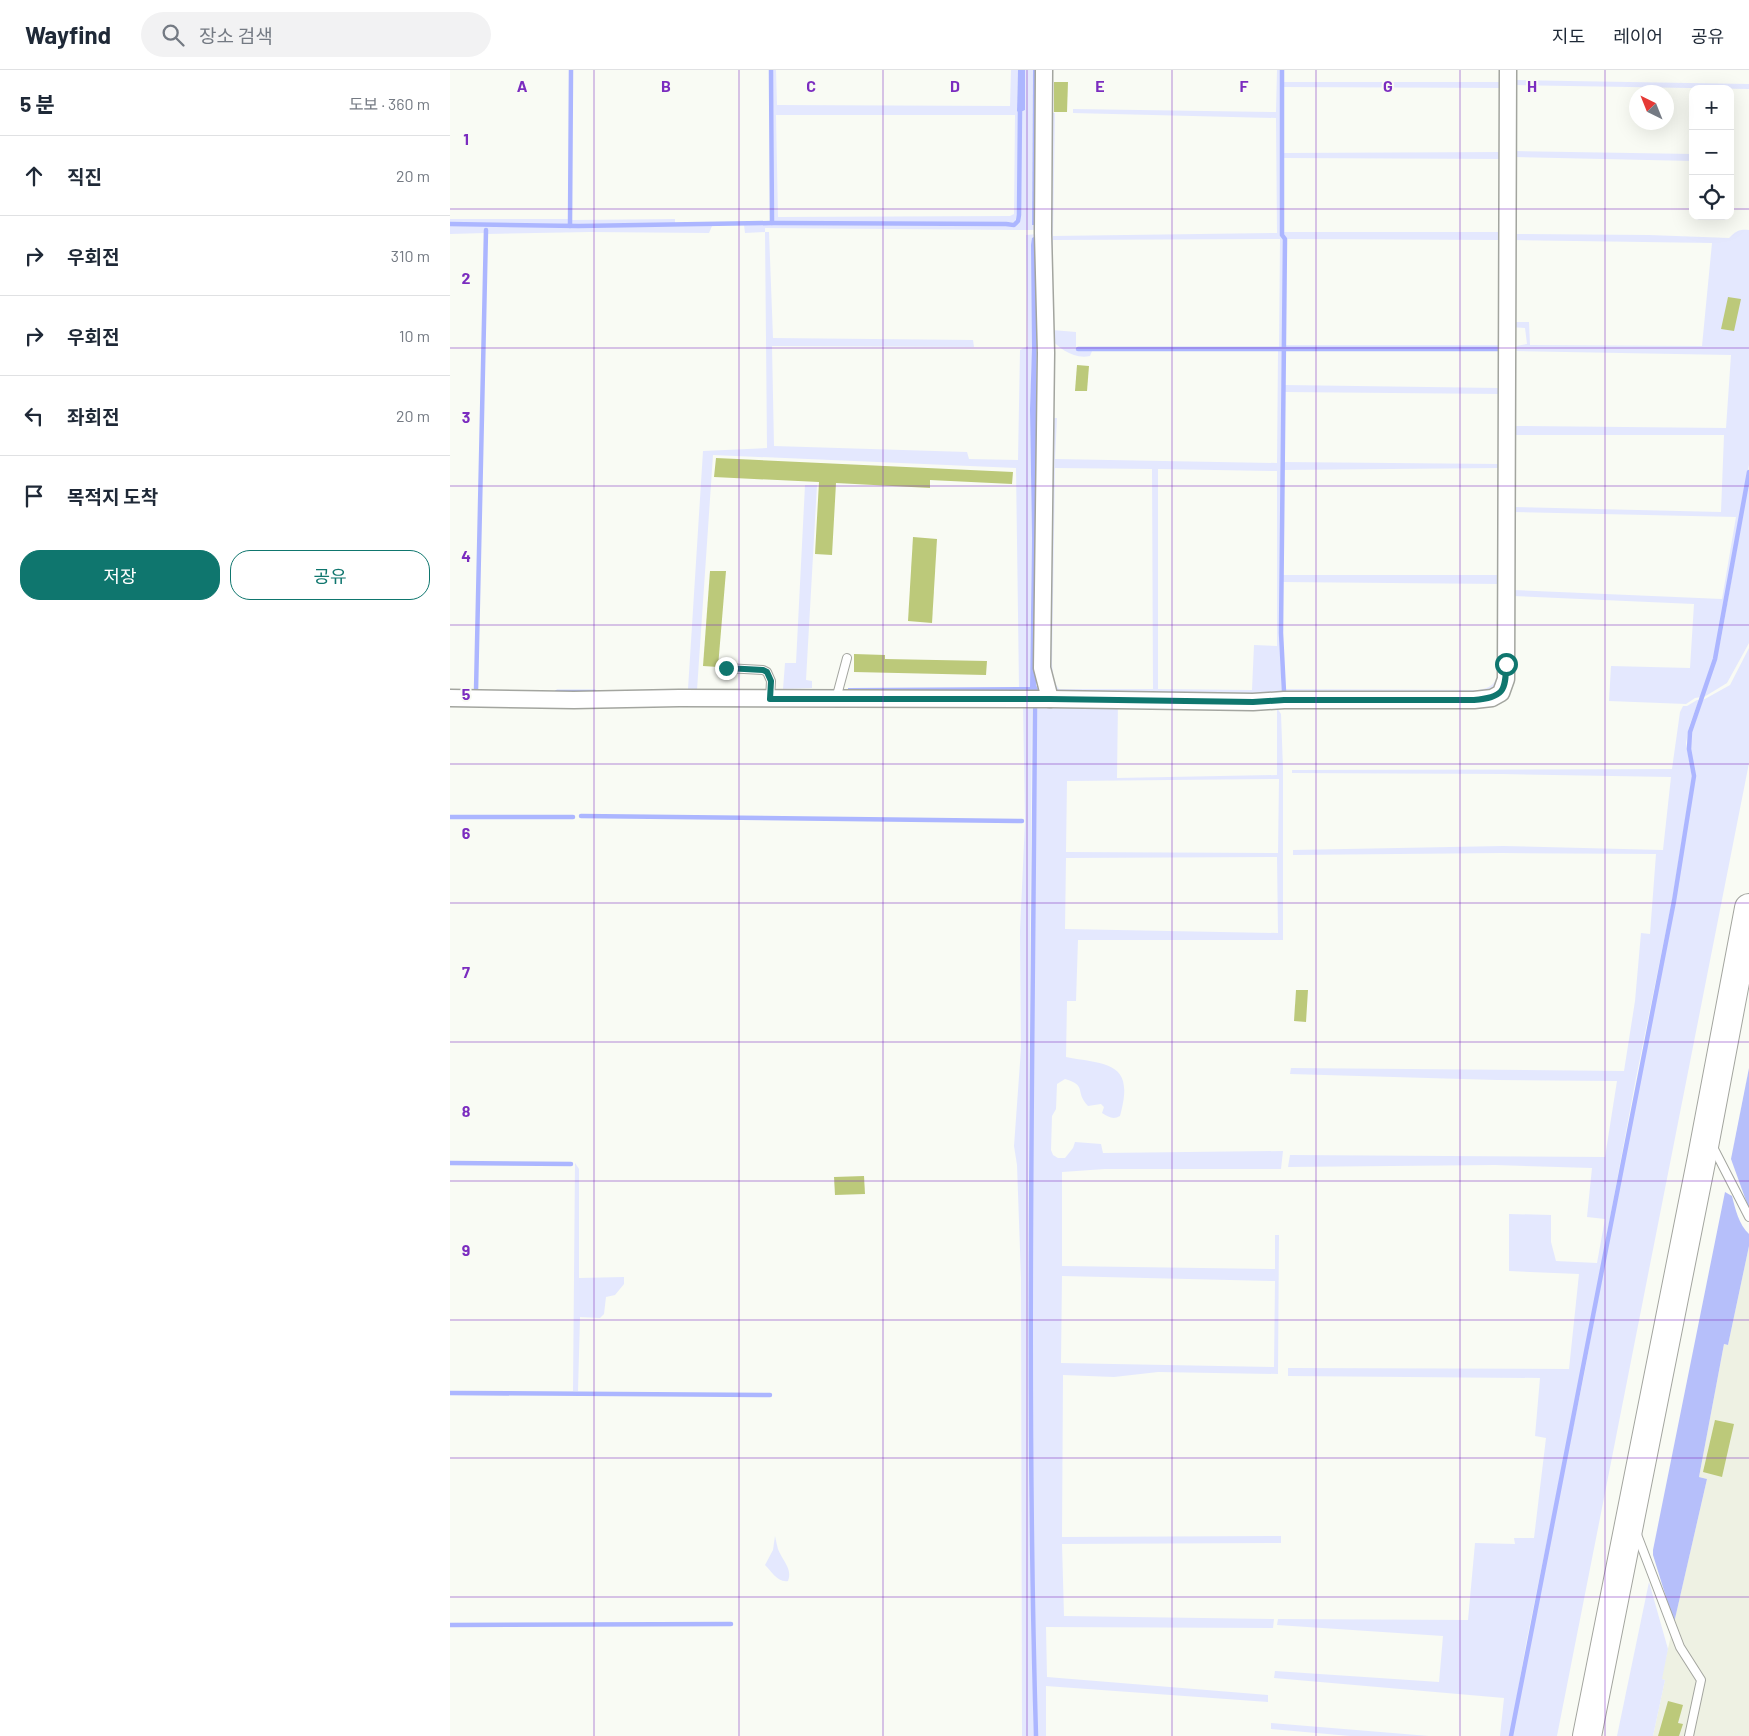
<!DOCTYPE html>
<html lang="ko">
<meta charset="utf-8">
<style>
:root{--surface:#fff;--page:#f2f2f3;--text:#1f2937;--muted:#747a83;--line:#e0e1e3;--accent:#0f766e}
body{margin:0;font-family:Barlow,"Noto Sans KR",sans-serif;background:var(--page);color:var(--text)}
.controls{position:absolute;right:15px;top:15px;display:grid;overflow:hidden;border-radius:10px;box-shadow:0 5px 20px #0002}
.controls button{width:45px;height:45px;display:grid;place-items:center;padding:0;border:0;border-bottom:1px solid var(--line);background:var(--surface);color:var(--text);font:25px sans-serif}
.compass{position:absolute;left:1179px;top:15px;width:45px;height:45px;border-radius:50%;background:var(--surface);box-shadow:0 5px 20px #0002;rotate:317deg}
.stop{position:absolute;width:15px;height:15px;margin:-11px;border:4px solid #0f766e;border-radius:50%;background:#fff}
.stop.end{background:#0f766e;border-color:#fff;box-shadow:0 1px 5px #0008}
.list{margin:0;padding:0;list-style:none}
h2{display:flex;justify-content:space-between;align-items:center;height:65px;margin:0;padding:0 20px;font-size:21px}
h2 small{font-size:16px;font-weight:400;color:var(--muted)}
.list li{display:grid;grid-template-columns:32px 1fr auto;gap:15px;align-items:center;box-sizing:border-box;height:80px;padding:0 20px;border-top:1px solid var(--line)}
.list b{display:block;font-size:19px;white-space:nowrap}
.list em{font-size:16px;font-style:normal;color:var(--muted)}
.actions{display:flex;gap:10px;padding:15px 20px}
.actions a{flex:1;padding:11px 0;border:1px solid var(--accent);border-radius:20px;text-align:center;font-size:18px;color:var(--accent)}
.actions .main{background:var(--accent);color:#fff}
.icon{flex:none;width:28px;height:28px;fill:none;stroke:currentColor;stroke-width:2;stroke-linecap:round;stroke-linejoin:round}
.map{position:relative;flex:none;width:1299px;height:1666px;overflow:hidden}
header{display:flex;align-items:center;gap:30px;box-sizing:border-box;height:70px;padding:0 25px;background:var(--surface);border-bottom:1px solid var(--line)}
header strong{font-size:24px}
nav{display:flex;gap:28px;margin-inline-start:auto;font-size:18px}
.search{width:350px;height:45px;background:var(--page);display:flex;align-items:center;gap:12px;box-sizing:border-box;padding:0 18px;border-radius:28px;color:var(--muted);font-size:19px}
main{display:flex}
aside{flex:1;background:var(--surface)}
.map>svg:first-child{display:block}
</style>
<header>
<strong>Wayfind</strong>
<div class="search"><svg class="icon" aria-label="search" viewBox="0 0 24 24"><circle cx="10" cy="10" r="6"/><path d="M15 15l6 6"/></svg>장소 검색</div>
<nav><a>지도</a><a>레이어</a><a>공유</a></nav>
</header>
<main>
<aside>
<h2>5 분<small>도보 · 360 m</small></h2>
<ul class="list">
<li><svg class="icon" aria-label="ahead" viewBox="0 0 24 24"><path d="M12 20V5M6 11l6-6 6 6"/></svg><div><b>직진</b></div><em>20 m</em></li>
<li><svg class="icon" aria-label="right" viewBox="0 0 24 24"><path d="M7 20v-9h11M14 6l5 5-5 5"/></svg><div><b>우회전</b></div><em>310 m</em></li>
<li><svg class="icon" aria-label="right" viewBox="0 0 24 24"><path d="M7 20v-9h11M14 6l5 5-5 5"/></svg><div><b>우회전</b></div><em>10 m</em></li>
<li><svg class="icon" aria-label="left" viewBox="0 0 24 24"><path d="M17 20v-9H6M10 6l-5 5 5 5"/></svg><div><b>좌회전</b></div><em>20 m</em></li>
<li><svg class="icon" aria-label="arrive" viewBox="0 0 24 24"><path d="M6 21V4h12l-3 4 3 4H6"/></svg><div><b>목적지 도착</b></div></li>
</ul>
<div class="actions"><a class="main">저장</a><a>공유</a></div>
</aside>
<div class="map">
<svg width="1299" height="1666" viewBox="0 0 1299 1666">
<rect width="100%" height="100%" fill="#f9fbf4"/>
<path fill="#eef1e3" d="M 1299,1176 L 1299,1666 L 1203,1666 L 1215,1610 L 1211,1609 L 1257,1409 L 1249,1407 L 1274,1274 L 1278,1275 Z"/>
<g fill="#e4e8fe" fill-rule="evenodd">
<path d="M 323,0 L 326,0 L 327,35 L 560,36 L 561,0 L 568,0 L 567,41 L 569,43 L 567,146 L 565,152 L 324,152 ZM 326,45 L 565,45 L 564,144 L 560,146 L 328,147 Z"/>
<path d="M 575,0 L 583,0 L 582,154 L 585,155 L 589,158 L 582,160 L 315,158 L 315,162 L 319,162 L 323,268 L 523,270 L 524,277 L 322,276 L 324,376 L 517,382 L 519,389 L 568,390 L 570,280 L 578,276 L 576,165 L 588,164 L 593,621 L 589,627 L 586,615 L 587,169 L 580,339 L 582,468 L 580,618 L 569,618 L 566,398 L 263,385 L 247,620 L 238,619 L 253,381 L 317,378 L 315,162 L 295,163 L 294,155 L 561,156 L 567,154 L 570,151 L 571,52 L 572,42 L 575,40 Z"/>
<path d="M 827,0 L 831,0 L 831,165 L 834,170 L 833,277 L 829,277 L 830,169 L 603,170 L 602,260 L 626,262 L 626,280 L 642,281 L 640,286 C 625,290 608,278 599,267 L 597,43 L 605,43 L 603,166 L 827,163 L 826,48 L 623,43 L 623,39 L 826,42 Z"/>
<path d="M 1062,0 L 1065,0 L 1066,10 L 1299,14 L 1299,19 L 1066,15 L 1065,81 L 1243,84 L 1243,91 L 1065,87 L 1064,164 L 1199,165 L 1279,168 C 1286,161 1289,159 1299,160 L 1299,395 L 1268,569 L 1264,589 L 1251,627 L 1245,628 L 1236,634 L 1159,631 L 1161,596 L 1240,598 L 1244,534 L 1063,526 L 1064,598 L 1059,604 L 1060,277 L 1077,274 L 1075,258 L 1060,257 ZM 1064,170 L 1262,173 L 1252,276 L 1080,275 L 1079,252 L 1065,252 ZM 1063,281 L 1281,285 L 1276,358 L 1063,356 ZM 1063,365 L 1274,365 L 1271,442 L 1063,437 ZM 1063,442 L 1286,447 L 1272,529 L 1063,520 Z"/>
<path d="M 834,12 L 1052,12 L 1055,278 L 835,278 L 835,275 L 1051,275 L 1052,170 L 836,169 L 833,162 L 1050,162 L 1052,89 L 833,88 L 833,83 L 1052,82 L 1052,18 L 833,17 Z"/>
<path d="M 0,149 L 119,149 L 119,154 L 0,153 Z"/>
<path d="M 225,149 L 225,153 L 121,154 L 121,150 Z"/>
<path d="M 0,155 L 140,157 L 262,156 L 259,163 L 140,162 L 37,164 L 37,158 L 35,163 L 0,164 Z"/>
<path d="M 1050,280 L 1055,280 L 1053,593 C 1052,604 1051,618 1040,623 C 1023,631 975,626 955,625 C 915,625 876,626 836,627 L 835,619 L 1028,620 C 1040,618 1045,615 1048,603 L 1049,514 L 832,512 L 832,505 L 1050,505 L 1050,401 L 1048,398 L 833,400 L 833,392 L 1050,394 L 1050,324 L 835,322 L 835,315 L 1049,318 Z"/>
<path d="M 828,281 L 832,281 L 830,576 L 832,626 L 611,626 L 599,616 L 597,348 L 607,348 L 605,389 L 827,393 ZM 605,398 L 702,399 L 703,619 L 609,619 C 603,611 603,604 602,594 ZM 708,399 L 827,401 L 827,576 L 804,575 L 802,620 L 708,619 Z"/>
<path d="M 1299,409 L 1299,573 L 1277,613 L 1254,627 L 1266,589 L 1271,569 Z"/>
<path d="M 355,415 L 367,415 L 356,610 L 362,611 L 362,618 L 333,619 L 335,593 L 346,593 Z"/>
<path d="M 1299,578 L 1299,693 L 1107,1666 L 1062,1666 L 1099,1475 L 1134,1305 L 1189,1008 L 1233,783 L 1245,706 L 1240,678 L 1242,662 L 1253,630 L 1280,615 Z"/>
<path d="M 1247,630 L 1249,630 L 1239,657 L 1236,673 L 1242,707 L 1222,831 L 1186,1008 L 1131,1304 L 1076,1574 L 1060,1666 L 1050,1666 L 1054,1628 L 824,1608 L 825,1601 L 989,1612 L 993,1566 L 827,1555 L 828,1549 L 1018,1550 L 1025,1473 L 1065,1474 L 1064,1468 L 1084,1468 L 1096,1368 L 1085,1366 L 1090,1308 L 838,1306 L 838,1298 L 1119,1299 L 1129,1204 L 1059,1201 L 1059,1144 L 1101,1145 L 1101,1172 L 1106,1191 L 1147,1193 L 1155,1149 L 1137,1147 L 1142,1098 L 1045,1095 L 838,1097 L 840,1085 L 1155,1087 L 1167,1011 L 1047,1010 L 840,1004 L 841,998 L 1174,1001 L 1185,931 L 1191,863 L 1200,864 L 1206,784 L 1052,783 L 843,785 L 843,780 L 1053,776 L 1213,780 L 1221,707 L 1053,704 L 842,703 L 842,700 L 1222,699 L 1230,642 L 1233,636 L 1237,636 Z"/>
<path d="M 573,632 L 668,632 L 667,708 L 827,705 L 827,638 L 831,644 L 833,698 L 833,870 L 628,870 L 626,931 L 617,931 L 616,987 C 659,995 685,992 670,1046 C 663,1050 659,1047 652,1043 L 654,1037 L 651,1034 L 638,1036 C 624,1021 638,1016 615,1009 L 607,1014 L 606,1039 L 602,1046 L 601,1080 L 603,1085 L 608,1088 L 615,1088 L 623,1078 L 625,1072 L 651,1074 L 653,1083 L 833,1081 L 831,1099 L 655,1099 L 612,1102 L 612,1196 L 825,1199 L 825,1165 L 829,1165 L 828,1304 L 708,1302 L 664,1307 L 613,1305 L 612,1467 L 831,1466 L 831,1473 L 612,1474 L 614,1546 L 824,1549 L 823,1558 L 596,1557 L 597,1607 L 818,1625 L 818,1632 L 596,1616 L 596,1666 L 587,1666 C 578,1323 584,979 586,636 L 582,636 C 580,979 574,1323 584,1666 L 572,1666 L 571,1208 L 567,1095 L 564,1076 L 571,979 L 570,861 L 575,751 ZM 829,709 L 828,783 L 616,782 L 617,711 ZM 616,788 L 827,787 L 828,863 L 615,859 ZM 612,1206 L 825,1211 L 824,1297 L 611,1293 Z"/>
<path d="M 125,1093 L 129,1099 L 129,1208 L 174,1207 L 174,1214 L 165,1225 L 156,1227 L 154,1244 L 150,1248 L 130,1247 L 128,1321 L 123,1321 Z"/>
<path d="M 325,1466 C 326,1471 327,1475 328,1479 C 332,1490 343,1499 338,1511 C 328,1513 321,1501 315,1495 L 323,1480 Z"/>
<path d="M 1199,1512 L 1218,1579 L 1212,1609 L 1215,1610 L 1203,1666 L 1167,1666 Z"/>
<path d="M 821,1653 L 979,1666 L 900,1666 L 821,1659 Z"/>
</g>
<g fill="#b6bffa">
<path d="M 1299,998 L 1299,1139 L 1281,1089 Z"/>
<path d="M 1275,1122 L 1282,1126 C 1285,1138 1289,1155 1299,1164 L 1299,1176 L 1278,1275 L 1274,1274 L 1249,1407 L 1257,1409 L 1224,1553 L 1203,1485 L 1203,1480 Z"/>
</g>
<g fill="#acb6ff">
<path d="M 568,0 L 575,0 L 575,40 L 569,43 L 567,41 Z"/>
<path d="M 583,0 L 587,0 L 585,155 L 582,155 Z"/>
<path d="M 584,167 L 586,167 L 587,169 L 586,561 L 586,615 L 589,621 L 398,621 L 398,618 L 580,617 L 582,468 L 580,339 L 582,278 L 581,175 L 582,168 Z"/>
</g>
<g fill="none" stroke-linecap="round" stroke-linejoin="round">
<g stroke="#acb6ff" stroke-width="4.5">
<path d="M 321,0 L 322,153"/>
<path d="M 832,0 L 832,165 L 835,169 L 831,563 L 834,622"/>
<path d="M 0,154 L 128,156 L 322,153 L 556,154 L 564,155 L 568,151 L 569,145 L 570,39"/>
<path d="M 120,156 L 121,0"/>
<path d="M 628,279 L 1050,279"/>
<path d="M 26,621 L 36,160"/>
<path d="M 107,622 L 145,622"/>
<path d="M 585,636 C 583,979 576,1323 586,1666"/>
<path d="M 131,746 L 572,751"/>
<path d="M 0,747 L 123,747"/>
<path d="M 0,1093 L 121,1094"/>
<path d="M 0,1323 L 320,1325"/>
<path d="M 0,1555 L 281,1554"/>
<path d="M 1061,1666 L 1224,831 L 1244,706 L 1239,679 L 1240,662 L 1265,589 L 1299,402"/>
</g>
</g>
<g fill="#bcc97a">
<path d="M 604,12 L 618,12 L 617,42 L 604,42 Z"/>
<path d="M 1278,227 L 1291,229 L 1284,261 L 1271,259 Z"/>
<path d="M 627,295 L 639,296 L 637,321 L 625,321 Z"/>
<path d="M 266,388 L 563,402 L 562,414 L 480,410 L 480,418 L 386,413 L 382,485 L 365,484 L 369,412 L 264,407 Z"/>
<path d="M 463,467 L 487,469 L 482,553 L 458,551 Z"/>
<path d="M 260,501 L 276,501 L 268,597 L 253,596 Z"/>
<path d="M 404,584 L 435,585 L 435,589 L 537,591 L 536,605 L 404,602 Z"/>
<path d="M 846,920 L 858,920 L 856,952 L 844,951 Z"/>
<path d="M 414,1106 L 415,1124 L 385,1125 L 384,1107 Z"/>
<path d="M 1265,1350 L 1284,1354 L 1272,1407 L 1253,1402 Z"/>
<path d="M 1218,1631 L 1233,1635 L 1228,1653 L 1233,1654 L 1229,1666 L 1208,1666 Z"/>
</g>
<g fill="none" stroke-linecap="round" stroke-linejoin="round">
<g stroke="#a3a59f" stroke-width="10">
<g id="lane">
<path d="M 275,598 L 313,600 L 317,602 L 321,611 L 320,629"/>
<path d="M 386,629 L 397,588"/>
<path d="M 1263,1077 L 1299,1147"/>
<path d="M 1186,1462 L 1230,1577 L 1251,1610 L 1239,1666"/>
</g>
</g>
<g stroke="#a3a59f" stroke-width="19">
<g id="street">
<path d="M 594,0 L 593,163 L 596,283 L 592,598 L 600,629"/>
<path d="M 0,628 L 124,630 L 229,628 L 600,629 L 803,632 L 834,630 L 1024,630 L 1042,628 L 1051,623 L 1056,609 L 1058,0"/>
</g>
</g>
<g stroke="#a3a59f" stroke-width="30">
<path id="highway" d="M 1137,1666 L 1252,1087 L 1299,838"/>
</g>
<use href="#lane" stroke="#fff" stroke-width="8"/>
<use href="#street" stroke="#fff" stroke-width="16"/>
<use href="#highway" stroke="#fff" stroke-width="28"/>
</g>
<g fill="none" stroke-linecap="round" stroke-linejoin="round">
<path stroke="#0f766e" stroke-width="6" d="M 276,598 L 313,600 L 317,602 L 321,611 L 320,629 L 600,629 L 803,632 L 834,630 L 1024,630 C 1053,627 1056,622 1056,594"/>
</g>
<path fill="none" stroke="#7b2cbf" stroke-width="1" stroke-opacity="0.55" d="M 144,0 L 144,1666M 289,0 L 289,1666M 433,0 L 433,1666M 577,0 L 577,1666M 722,0 L 722,1666M 866,0 L 866,1666M 1010,0 L 1010,1666M 1155,0 L 1155,1666M 0,139 L 1243,139M 1280,139 L 1299,139M 0,278 L 1299,278M 0,416 L 1299,416M 0,555 L 1299,555M 0,694 L 1299,694M 0,833 L 1299,833M 0,972 L 1299,972M 0,1111 L 1299,1111M 0,1250 L 1299,1250M 0,1388 L 1299,1388M 0,1527 L 1299,1527"/>
<g font-size="16" text-anchor="middle" font-weight="bold" fill="#7b2cbf" stroke="#f9fbf4" stroke-width="4" stroke-linejoin="round" paint-order="stroke">
<text x="72" y="22">A</text>
<text x="216" y="22">B</text>
<text x="361" y="22">C</text>
<text x="505" y="22">D</text>
<text x="650" y="22">E</text>
<text x="794" y="22">F</text>
<text x="938" y="22">G</text>
<text x="1082" y="22">H</text>
<text x="16" y="75">1</text>
<text x="16" y="214">2</text>
<text x="16" y="353">3</text>
<text x="16" y="492">4</text>
<text x="16" y="630">5</text>
<text x="16" y="769">6</text>
<text x="16" y="908">7</text>
<text x="16" y="1047">8</text>
<text x="16" y="1186">9</text>
</g>
</svg>
<div class="controls">
<button>+</button>
<button>−</button>
<button><svg class="icon" aria-label="locate" viewBox="0 0 24 24"><circle cx="12" cy="12" r="6"/><path d="M12 2v4M12 18v4M2 12h4M18 12h4"/></svg></button>
</div>
<svg class="compass" viewBox="-18 -18 36 36"><path d="M0-13l5 13h-10z" fill="#e53935"/><path d="M0 13l5-13h-10z" fill="#747a83"/></svg>
<div class="stop" style="left:1056px;top:594px"></div>
<div class="stop end" style="left:276px;top:598px"></div>
</div>
</main>
